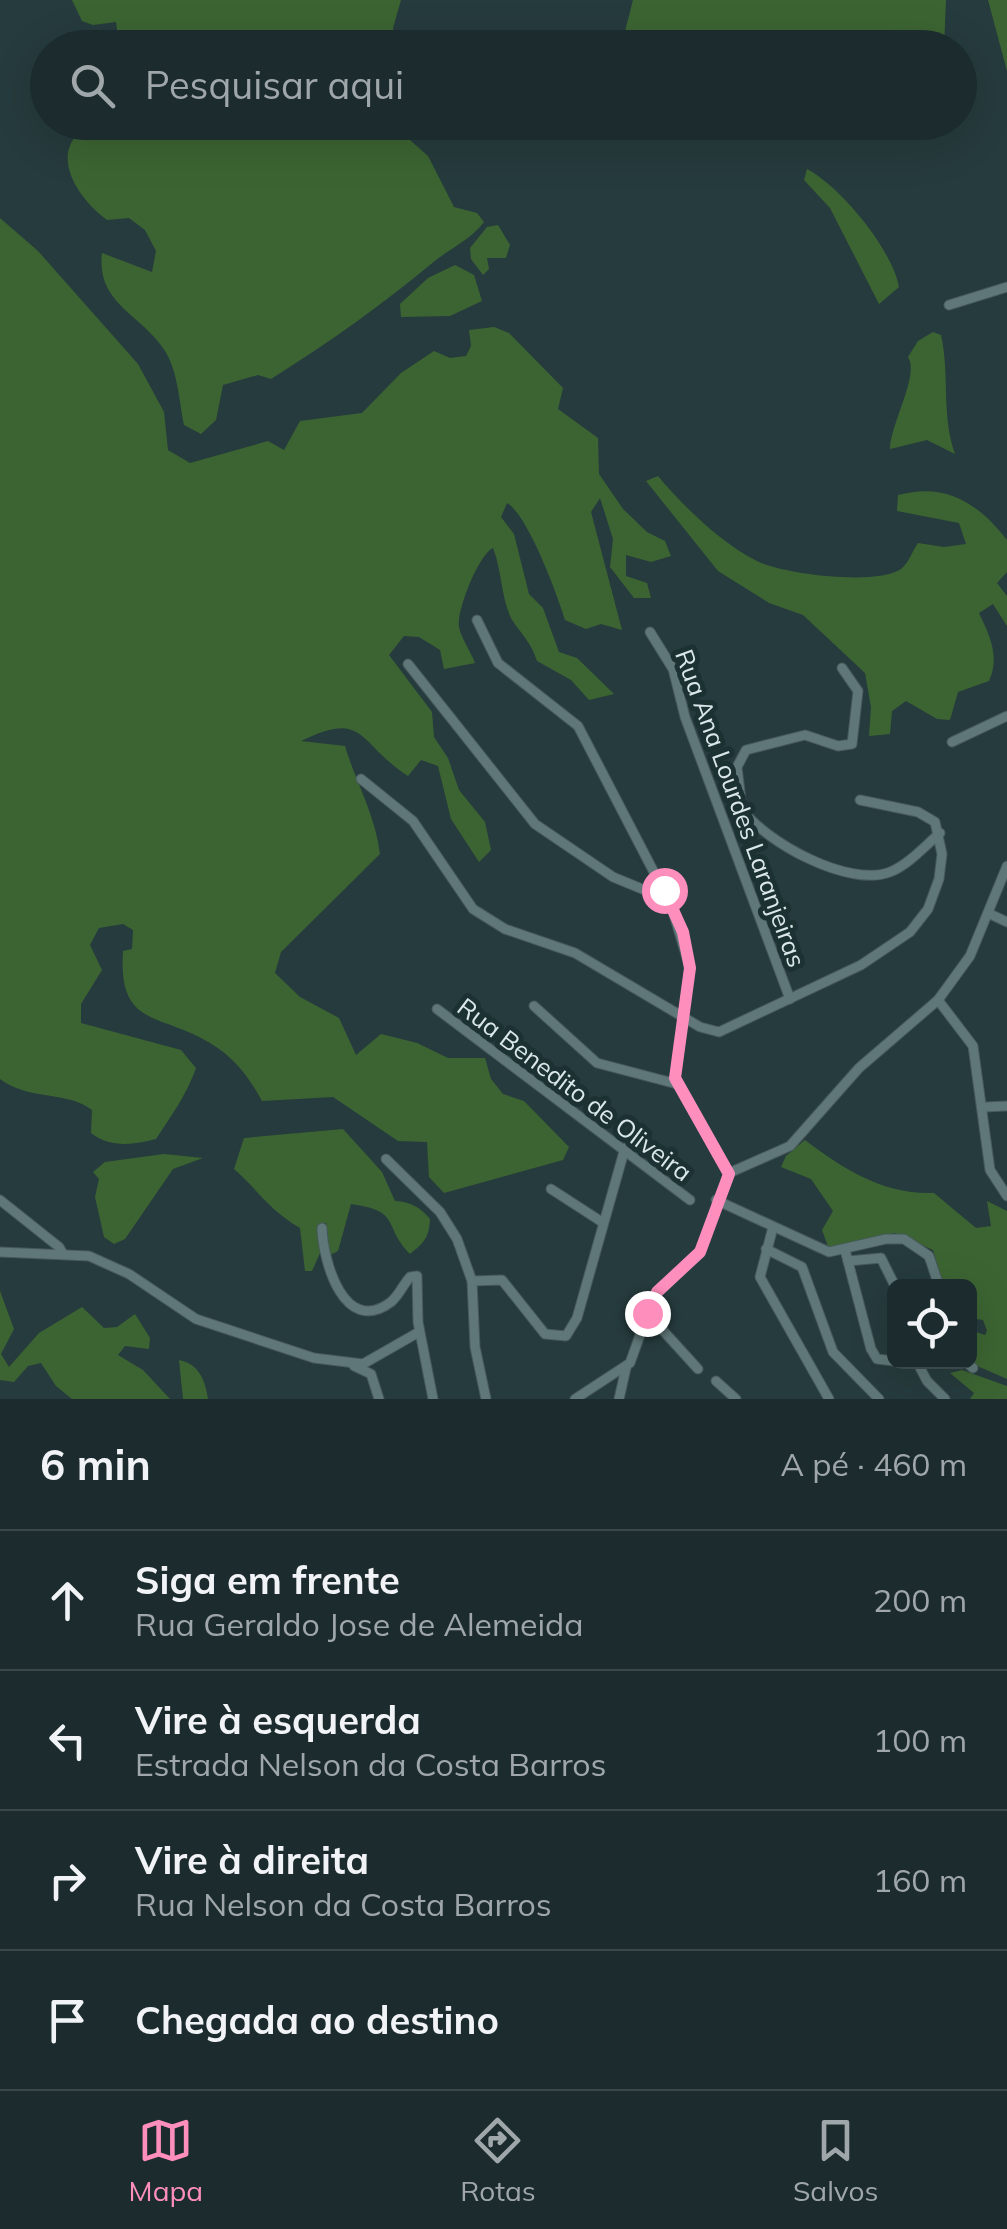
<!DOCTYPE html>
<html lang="pt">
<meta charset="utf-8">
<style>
:root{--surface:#1c2c2e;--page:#253436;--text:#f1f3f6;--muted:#a0a7aa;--line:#3a484a;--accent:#fe8ebc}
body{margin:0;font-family:Mulish,sans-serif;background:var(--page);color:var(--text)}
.controls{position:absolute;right:30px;bottom:30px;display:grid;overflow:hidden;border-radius:15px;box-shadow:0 10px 40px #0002}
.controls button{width:90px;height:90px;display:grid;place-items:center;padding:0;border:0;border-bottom:2px solid var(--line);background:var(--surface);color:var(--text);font:50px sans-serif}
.stop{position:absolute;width:30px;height:30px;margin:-22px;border:8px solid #fe8ebc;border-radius:50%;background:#fff}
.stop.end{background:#fe8ebc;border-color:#fff;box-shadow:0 2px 10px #0008}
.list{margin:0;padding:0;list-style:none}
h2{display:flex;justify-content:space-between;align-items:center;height:130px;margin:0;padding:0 40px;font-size:42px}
h2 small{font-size:32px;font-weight:400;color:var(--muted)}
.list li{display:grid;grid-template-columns:65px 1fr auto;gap:30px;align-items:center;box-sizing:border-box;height:140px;padding:0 40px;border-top:2px solid var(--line)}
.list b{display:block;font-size:38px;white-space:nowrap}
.list p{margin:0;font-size:32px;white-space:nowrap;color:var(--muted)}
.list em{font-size:32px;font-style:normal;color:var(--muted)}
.icon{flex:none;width:55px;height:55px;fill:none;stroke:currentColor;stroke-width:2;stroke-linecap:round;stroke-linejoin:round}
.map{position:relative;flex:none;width:1007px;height:1399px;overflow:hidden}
.search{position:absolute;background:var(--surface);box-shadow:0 10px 40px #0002;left:30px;right:30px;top:30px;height:110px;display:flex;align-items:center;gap:25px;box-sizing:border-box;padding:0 35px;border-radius:55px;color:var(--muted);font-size:38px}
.sheet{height:690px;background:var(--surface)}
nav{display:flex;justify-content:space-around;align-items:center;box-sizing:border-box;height:140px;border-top:2px solid var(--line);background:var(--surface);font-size:28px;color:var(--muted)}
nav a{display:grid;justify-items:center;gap:5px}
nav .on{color:var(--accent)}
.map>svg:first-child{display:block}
</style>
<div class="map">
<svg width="1007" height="1399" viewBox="0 0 1007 1399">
<rect width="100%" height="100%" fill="#263b3d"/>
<g fill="#3c6432">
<path d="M 72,0 L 401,0 L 393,28 L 397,47 L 108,48 L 119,45 L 116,22 L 93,25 L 82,21 Z"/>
<path d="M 633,0 L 946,0 L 944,47 L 621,47 Z"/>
<path d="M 988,0 L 1007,0 L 1007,71 Z"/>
<path d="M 97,122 L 401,123 L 402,133 L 428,156 L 454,207 L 477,213 L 484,222 C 470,240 454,246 436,260 C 383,304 330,342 271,379 L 258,375 L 223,385 L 216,420 L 201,434 L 184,425 C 179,401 178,369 163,348 C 140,314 96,303 102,253 L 152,272 L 156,251 L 145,230 L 129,218 L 107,220 C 74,196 43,144 97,122 Z"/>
<path d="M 807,169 C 841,187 892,249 899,287 L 879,304 L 830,208 L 804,180 Z"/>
<path d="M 0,218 L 38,251 L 138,364 L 164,412 L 168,450 L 190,463 L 268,441 L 284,450 L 300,421 L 362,413 L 401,373 L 434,351 L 450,358 L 466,356 L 471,346 L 469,330 L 494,327 L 509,333 L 563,388 L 558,409 L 598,438 L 599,474 L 623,509 L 647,532 L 665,541 L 671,556 L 651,562 L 626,555 L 626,576 L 647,583 L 651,598 L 634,598 L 610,567 L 613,539 L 600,498 L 591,512 L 622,630 L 601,624 L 586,629 L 565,620 C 557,594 528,515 507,503 L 501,517 L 514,534 L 529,594 L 543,608 L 559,652 L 577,658 L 614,694 L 589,700 L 571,680 L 537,661 C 531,642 522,635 512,620 C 501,599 502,570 493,548 C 479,554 456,611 459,627 C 461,638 471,652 475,663 L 444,669 L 440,650 L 419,637 L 404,636 L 389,655 L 432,712 L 434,737 L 448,758 L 459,790 L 485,822 L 491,850 L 479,862 L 451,819 L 438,766 L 421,760 L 408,776 C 357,743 366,709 301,741 L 345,746 C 356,783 375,814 380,854 L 281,952 L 275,973 L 300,997 L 339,1018 L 356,1055 L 381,1034 L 417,1043 L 448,1058 L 485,1058 L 491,1079 L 503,1094 L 524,1101 L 569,1147 L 563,1160 L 444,1193 L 429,1177 L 427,1142 L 398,1141 L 333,1097 L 262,1101 C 249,1077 234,1057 210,1043 C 159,1012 118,1028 123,951 L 132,949 L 133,930 L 123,924 L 99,928 L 90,945 L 102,970 L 81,1004 L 81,1023 L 181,1050 L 196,1068 C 186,1096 171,1116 156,1139 C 133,1145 110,1148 91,1133 L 92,1110 C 65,1090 29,1101 0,1079 Z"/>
<path d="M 498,225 L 510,245 L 506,258 L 487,258 L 489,269 L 483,275 L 471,259 L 470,248 L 487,227 Z"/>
<path d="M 455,265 L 474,275 L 482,301 L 450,316 L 401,317 L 400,304 L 428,278 Z"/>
<path d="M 933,332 L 941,335 C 950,375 941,414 955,454 L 927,440 L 890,449 C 890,425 920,374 908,357 L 918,341 Z"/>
<path d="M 658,476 C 684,507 721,543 757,561 C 782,574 877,586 901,569 C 908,564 913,550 918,543 L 944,547 L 966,544 L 959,523 L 897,511 L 898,495 C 946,482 978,503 1007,540 L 1007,572 L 997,583 L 1007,596 L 1007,626 L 993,604 L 979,613 C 990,636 1000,657 989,681 L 958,692 L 950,720 L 937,719 L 906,701 L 892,711 L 890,734 L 869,736 L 871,707 L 865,673 L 803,615 L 769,603 L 718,571 L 646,481 Z"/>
<path d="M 343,1129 L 382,1172 L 395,1201 C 411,1202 420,1207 430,1219 C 429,1238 424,1243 410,1254 C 382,1225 402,1211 351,1204 L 338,1251 L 330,1255 L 326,1223 L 319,1224 L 320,1253 L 312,1271 L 305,1271 L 300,1228 C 268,1209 260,1192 234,1169 L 244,1138 Z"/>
<path d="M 805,1140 C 843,1169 884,1195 934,1193 L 976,1228 L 991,1226 L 987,1201 L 1007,1211 L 1007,1379 L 968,1362 L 970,1330 L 985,1335 L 987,1331 L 983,1320 L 970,1318 L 970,1286 L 943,1286 L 933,1250 L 895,1233 L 829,1249 L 822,1230 L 833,1211 L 811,1179 L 781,1167 L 786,1156 Z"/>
<path d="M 164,1154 L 203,1158 L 173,1169 L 125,1239 L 114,1244 L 104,1237 L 95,1197 L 99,1179 L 93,1172 L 105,1162 Z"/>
<path d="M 0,1291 L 14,1329 L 1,1354 L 9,1367 L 39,1333 L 82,1307 L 104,1328 L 117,1327 L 135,1314 L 150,1338 L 149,1349 L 125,1346 L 118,1355 L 143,1370 L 170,1399 L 72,1399 L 56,1386 L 41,1363 L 28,1366 L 14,1382 L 0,1380 Z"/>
<path d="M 179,1360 C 199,1364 205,1380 208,1399 L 183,1399 Z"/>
<path d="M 962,1370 L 1007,1386 L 1007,1399 L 970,1399 L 974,1393 L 950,1373 Z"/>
</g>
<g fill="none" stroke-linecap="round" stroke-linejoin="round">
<g stroke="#47595b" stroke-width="11">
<g id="minor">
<path d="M 949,305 L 1007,287"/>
<path d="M 477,620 L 498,663 L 578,726 L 671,905 L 690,968 L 675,1078 L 729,1173"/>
<path d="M 650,632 L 673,669 L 685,717 L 790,999"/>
<path d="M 408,664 L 535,824 L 613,877 L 647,891 L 663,890"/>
<path d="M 842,668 L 858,691 L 852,744 L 838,746 L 805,735 L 746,750 L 737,767 L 742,809 C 765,842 849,888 890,872 C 908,865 925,846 940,833"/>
<path d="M 952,742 L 1007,716"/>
<path d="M 361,779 L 413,821 L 473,909 L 505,929 L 575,953 L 700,1027 L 719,1032 L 861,965 L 910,932 L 928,909 L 939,879 L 942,854 L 935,822 L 918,812 L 860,800"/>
<path d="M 990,914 L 1007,922"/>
<path d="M 938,1000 L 973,1046 L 990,1170 L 1007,1196"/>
<path d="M 534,1006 L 597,1063 L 677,1084"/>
<path d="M 437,1009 L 690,1200"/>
<path d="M 985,1107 L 1007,1106"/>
<path d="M 386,1159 L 440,1212 L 457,1239 L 472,1281 L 475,1347 L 486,1399"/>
<path d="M 551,1189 L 602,1222"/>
<path d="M 0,1200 L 59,1247 L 63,1254"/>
<path d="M 716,1200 L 829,1252 L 886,1239 L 904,1239 L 929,1256 L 939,1286"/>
<path d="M 773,1227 L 760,1277 L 829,1399"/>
<path d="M 322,1228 C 323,1261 344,1337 391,1302 C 399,1295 403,1285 410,1277 L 417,1276 L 418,1322 L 433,1399"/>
<path d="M 766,1249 L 802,1267 L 833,1352 L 879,1399"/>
<path d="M 845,1250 L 871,1349 L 877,1359 L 894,1361"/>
<path d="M 0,1252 L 89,1256 L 129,1274 L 196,1319 L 314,1358 L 363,1364 L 419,1332"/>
<path d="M 848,1261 L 881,1258 L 895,1286"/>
<path d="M 472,1281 L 502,1280 L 545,1334 L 566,1336 L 577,1318 L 625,1148"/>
<path d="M 647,1313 L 698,1369"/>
<path d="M 917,1362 L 927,1381 L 945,1399"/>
<path d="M 966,1362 L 973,1368"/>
<path d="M 354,1366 L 371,1374 L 379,1399"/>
<path d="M 716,1381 L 736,1399"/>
<path d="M 575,1399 L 630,1363 L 654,1296 L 700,1253 L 729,1173 L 790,1146 L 859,1068 L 938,1000 L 970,956 L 1007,866"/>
<path d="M 619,1399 L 626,1368"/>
</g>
</g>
<use href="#minor" stroke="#5f7778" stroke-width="9"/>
</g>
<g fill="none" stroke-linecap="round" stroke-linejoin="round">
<path stroke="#fe8ebc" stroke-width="12" d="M 647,1313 L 657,1292 L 700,1252 L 729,1174 L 675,1078 L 690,968 L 683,932 L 664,890"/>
</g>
<g text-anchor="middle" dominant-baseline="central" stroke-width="10" stroke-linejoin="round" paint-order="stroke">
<g font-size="25" fill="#dbe8e9" stroke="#1c3132">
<text transform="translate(741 808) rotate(70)">Rua Ana Lourdes Laranjeiras</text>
<text transform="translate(575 1089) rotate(37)">Rua Benedito de Oliveira</text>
</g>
</g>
</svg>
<div class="controls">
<button><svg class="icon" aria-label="locate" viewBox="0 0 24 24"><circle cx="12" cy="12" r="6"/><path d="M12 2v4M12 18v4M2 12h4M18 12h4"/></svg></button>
</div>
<div class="stop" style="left:664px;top:890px"></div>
<div class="stop end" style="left:647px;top:1313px"></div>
<div class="search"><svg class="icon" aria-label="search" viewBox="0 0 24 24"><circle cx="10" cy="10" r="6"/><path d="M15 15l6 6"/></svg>Pesquisar aqui</div>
</div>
<section class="sheet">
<h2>6 min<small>A pé · 460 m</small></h2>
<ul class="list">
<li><svg class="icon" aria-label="ahead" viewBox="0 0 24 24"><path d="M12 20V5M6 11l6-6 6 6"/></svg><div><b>Siga em frente</b><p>Rua Geraldo Jose de Alemeida</p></div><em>200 m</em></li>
<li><svg class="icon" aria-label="left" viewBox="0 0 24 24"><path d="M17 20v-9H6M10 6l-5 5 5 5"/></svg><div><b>Vire à esquerda</b><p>Estrada Nelson da Costa Barros</p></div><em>100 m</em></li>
<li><svg class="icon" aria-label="right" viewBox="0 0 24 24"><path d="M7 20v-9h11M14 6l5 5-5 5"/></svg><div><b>Vire à direita</b><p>Rua Nelson da Costa Barros</p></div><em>160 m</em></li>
<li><svg class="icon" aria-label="arrive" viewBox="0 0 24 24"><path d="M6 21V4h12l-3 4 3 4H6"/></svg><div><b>Chegada ao destino</b></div></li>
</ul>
</section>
<nav>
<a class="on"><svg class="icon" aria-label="map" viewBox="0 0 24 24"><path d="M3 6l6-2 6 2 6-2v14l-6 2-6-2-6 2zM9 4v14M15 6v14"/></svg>Mapa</a>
<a><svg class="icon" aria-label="directions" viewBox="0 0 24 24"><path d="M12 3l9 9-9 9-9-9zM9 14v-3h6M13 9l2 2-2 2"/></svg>Rotas</a>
<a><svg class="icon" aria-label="saved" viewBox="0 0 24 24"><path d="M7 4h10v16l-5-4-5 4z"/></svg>Salvos</a>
</nav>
